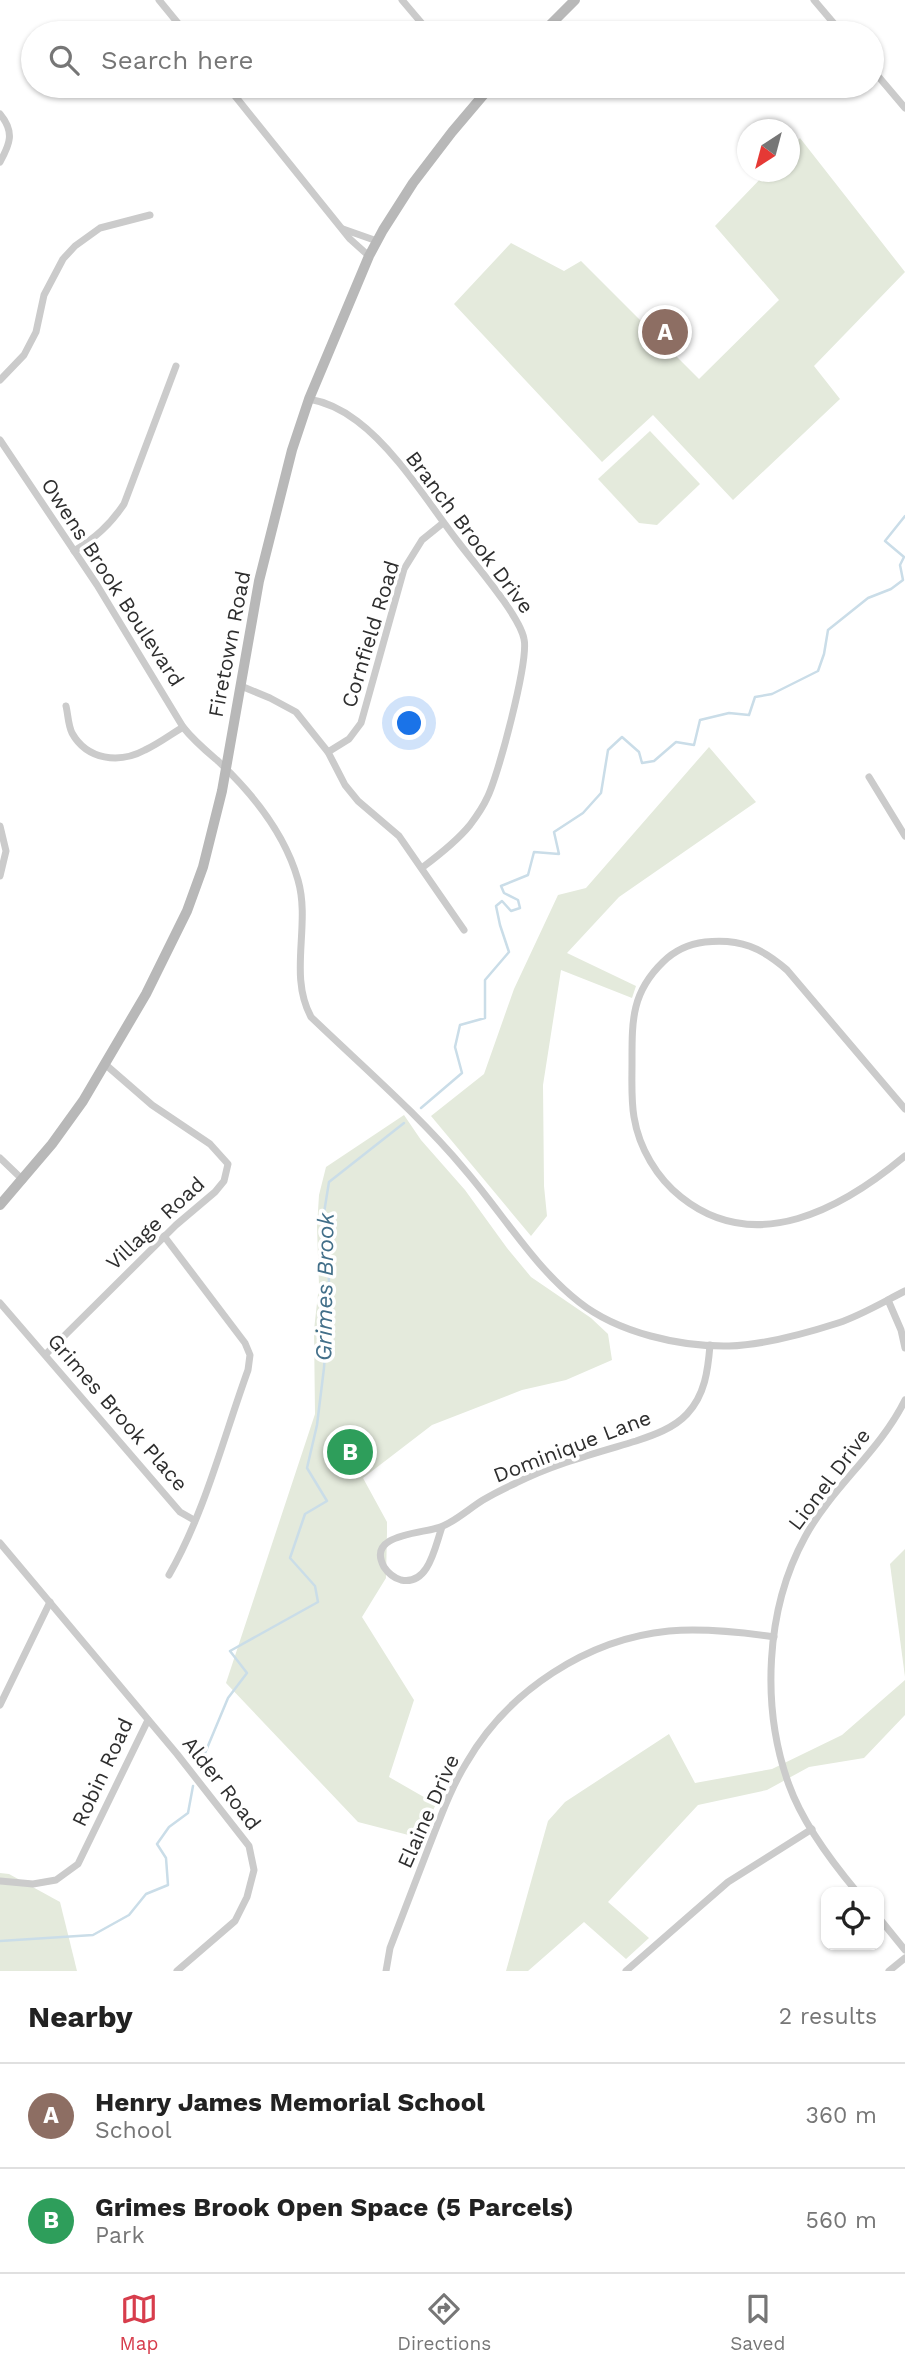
<!DOCTYPE html>
<style>
:root{--surface:#fff;--page:#f2f2f2;--text:#222;--muted:#767676;--line:#e0e0e0;--accent:#d73d4c}
body{margin:0;font-family:"Work Sans",sans-serif;background:var(--page);color:var(--text)}
.controls{position:absolute;right:21px;bottom:21px;display:grid;overflow:hidden;border-radius:14px;box-shadow:0 2px 5px #0004}
.controls button{width:63px;height:63px;display:grid;place-items:center;padding:0;border:0;border-bottom:2px solid var(--line);background:var(--surface);color:var(--text);font:35px sans-serif}
.compass{position:absolute;left:737px;top:119px;width:63px;height:63px;border-radius:50%;background:var(--surface);box-shadow:0 2px 5px #0004;rotate:216deg}
.you{position:absolute;left:410px;top:724px;width:24px;height:24px;margin:-18px;border:5px solid #fff;border-radius:50%;background:#1a73e8;box-shadow:0 0 0 10px #1a73e833}
.badge{display:grid;place-items:center;width:46px;height:46px;border-radius:50%;background:var(--accent);color:#fff;font-size:23px;font-weight:700}
.pin{position:absolute;translate:-50% -50%;border:4px solid #fff;box-shadow:0 2px 7px #0006}
.list{margin:0;padding:0;list-style:none}
h2{display:flex;justify-content:space-between;align-items:center;height:91px;margin:0;padding:0 28px;font-size:30px}
h2 small{font-size:23px;font-weight:400;color:var(--muted)}
.list li{display:grid;grid-template-columns:46px 1fr auto;gap:21px;align-items:center;box-sizing:border-box;height:105px;padding:0 28px;border-top:2px solid var(--line)}
.list b{display:block;font-size:26px;white-space:nowrap}
.list p{margin:0;font-size:23px;white-space:nowrap;color:var(--muted)}
.list em{font-size:23px;font-style:normal;color:var(--muted)}
.icon{flex:none;width:38px;height:38px;fill:none;stroke:currentColor;stroke-width:2;stroke-linecap:round;stroke-linejoin:round}
.map{position:relative;flex:none;width:905px;height:1971px;overflow:hidden}
.search{position:absolute;background:var(--surface);box-shadow:0 2px 5px #0004;left:21px;right:21px;top:21px;height:77px;display:flex;align-items:center;gap:18px;box-sizing:border-box;padding:0 24px;border-radius:38px;color:var(--muted);font-size:26px}
.sheet{height:301px;background:var(--surface)}
nav{display:flex;justify-content:space-around;align-items:center;box-sizing:border-box;height:98px;border-top:2px solid var(--line);background:var(--surface);font-size:19px;color:var(--muted)}
nav a{display:grid;justify-items:center;gap:4px}
nav .on{color:var(--accent)}
.map>svg:first-child{display:block}
</style>
<div class="map">
<svg width="905" height="1971" viewBox="0 0 905 1971">
<rect width="100%" height="100%" fill="#fff"/>
<g fill="#e4eadc">
<path d="M 800,138 L 905,272 L 814,366 L 840,399 L 733,500 L 653,415 L 602,462 L 454,304 L 511,243 L 564,271 L 581,261 L 699,379 L 779,300 L 715,226 L 767,172 L 790,172 L 790,149 Z"/>
<path d="M 650,431 L 700,484 L 657,525 L 639,523 L 598,479 Z"/>
<path d="M 709,747 L 756,802 L 619,897 L 567,953 L 636,986 L 632,998 L 561,970 L 543,1085 L 544,1186 L 547,1216 L 531,1236 L 431,1116 L 484,1074 L 514,989 L 558,895 L 586,888 Z"/>
<path d="M 404,1115 L 421,1140 L 465,1190 L 507,1248 L 531,1277 L 591,1318 L 608,1334 L 612,1360 L 566,1380 L 522,1390 L 432,1425 L 363,1478 L 387,1522 L 387,1532 L 386,1578 L 362,1617 L 414,1700 L 389,1777 L 436,1804 L 420,1838 L 358,1822 L 226,1683 L 315,1414 L 314,1330 L 319,1285 L 317,1227 L 319,1195 L 326,1167 Z"/>
<path d="M 905,1549 L 905,1677 L 890,1564 Z"/>
<path d="M 905,1680 L 905,1715 L 864,1758 L 809,1767 L 767,1790 L 698,1805 L 608,1902 L 649,1938 L 626,1959 L 584,1922 L 528,1971 L 506,1971 L 548,1821 L 565,1802 L 669,1734 L 695,1783 L 772,1769 L 842,1735 Z"/>
<path d="M 0,1873 L 9,1874 L 60,1902 L 77,1971 L 0,1971 Z"/>
</g>
<g fill="none" stroke-linecap="round" stroke-linejoin="round">
<g stroke="#cadde8" stroke-width="2.5">
<path d="M 421,1108 L 462,1073 L 455,1047 L 460,1025 L 485,1018 L 485,980 L 509,952 L 500,925 L 496,906 L 502,901 L 511,911 L 520,908 L 518,900 L 504,893 L 501,886 L 528,875 L 534,852 L 559,854 L 554,832 L 583,813 L 601,793 L 608,750 L 622,737 L 639,752 L 642,763 L 654,761 L 676,742 L 694,745 L 700,720 L 729,713 L 749,715 L 755,697 L 772,694 L 818,671 L 824,654 L 828,630 L 868,598 L 891,589 L 903,580 L 900,565 L 904,557 L 885,541 L 905,516"/>
<path d="M 200,1765 L 228,1698 L 247,1673 L 230,1651 L 318,1602 L 315,1586 L 290,1558 L 305,1514 L 327,1501 L 307,1468 L 317,1425 L 324,1368 L 327,1322 L 322,1304 L 329,1281 L 323,1219 L 329,1182 L 404,1123"/>
<path d="M 0,1941 L 93,1935 L 129,1915 L 146,1894 L 168,1885 L 166,1858 L 157,1844 L 169,1827 L 188,1813 L 193,1786"/>
</g>
<g stroke="#cbcbcb" stroke-width="7">
<path d="M 159,0 L 186,33"/>
<path d="M 402,0 L 430,33"/>
<path d="M 814,0 L 842,33"/>
<path d="M 872,69 L 905,108"/>
<path d="M 227,86 L 350,239 L 369,256"/>
<path d="M 475,86 L 483,95"/>
<path d="M 0,114 C 15,132 10,144 0,162"/>
<path d="M 343,229 L 377,241"/>
<path d="M 0,380 L 24,355 L 36,332 L 44,295 L 63,259 L 75,246 L 100,228 L 150,215"/>
<path d="M 309,399 C 326,402 344,411 357,421 C 396,450 429,504 459,543 C 474,563 520,616 524,639 C 529,660 498,777 487,798 C 483,807 476,817 470,825 C 457,841 439,855 423,867"/>
<path d="M 0,440 L 97,585 L 183,727 C 194,741 205,750 218,761 C 252,793 285,834 298,880 C 311,925 288,975 311,1017 C 363,1067 419,1115 465,1170 C 503,1214 534,1267 579,1302 C 618,1333 681,1347 729,1346 C 762,1345 807,1333 838,1323 C 862,1315 883,1302 905,1291"/>
<path d="M 74,551 C 95,538 110,525 124,504 L 176,366"/>
<path d="M 241,686 L 270,698 L 296,712 L 328,752 L 345,785 L 358,801 L 399,836 L 464,930"/>
<path d="M 66,706 C 68,714 68,725 72,733 C 87,760 119,764 145,750 C 158,744 170,735 183,727"/>
<path d="M 328,752 L 349,739 L 361,723 L 404,569 L 422,540 L 443,523"/>
<path d="M 869,777 L 905,836"/>
<path d="M 0,826 L 6,851 L 0,876"/>
<path d="M 905,1109 L 787,970 C 762,948 740,938 705,942 C 689,944 675,950 663,962 C 631,993 632,1021 632,1064 C 632,1081 631,1100 634,1117 C 639,1148 657,1178 681,1197 C 756,1257 843,1208 905,1156"/>
<path d="M 0,1158 L 23,1180"/>
<path d="M 164,1236 L 245,1343 L 250,1355 L 248,1370 C 223,1439 205,1512 169,1575"/>
<path d="M 888,1300 L 901,1330 L 905,1348"/>
<path d="M 0,1303 L 180,1512 L 194,1520"/>
<path d="M 46,1354 L 176,1225 L 215,1192 L 224,1181 L 228,1164 L 210,1144 L 152,1105 L 106,1065"/>
<path d="M 442,1527 C 435,1546 429,1586 401,1580 C 394,1578 388,1573 384,1567 C 365,1532 427,1534 443,1526 C 457,1520 470,1508 483,1500 C 493,1494 505,1488 516,1483 C 553,1464 596,1453 636,1441 C 654,1435 674,1428 687,1414 C 705,1395 708,1370 710,1345"/>
<path d="M 0,1543 L 177,1754 L 249,1846 L 254,1870 L 247,1897 L 235,1921 L 177,1971"/>
<path d="M 0,1705 L 50,1602"/>
<path d="M 0,1881 L 33,1884 L 56,1880 L 78,1864 L 148,1720"/>
<path d="M 857,1892 C 831,1861 803,1824 789,1785 C 761,1708 765,1610 805,1537 C 832,1487 880,1451 905,1400"/>
<path d="M 879,1918 L 905,1950"/>
<path d="M 386,1971 L 390,1948 C 403,1915 415,1882 428,1849 C 440,1819 450,1789 467,1762 C 508,1691 587,1639 669,1631 C 704,1628 740,1632 774,1637"/>
<path d="M 626,1971 L 728,1882 L 812,1829"/>
<path d="M 889,1971 L 905,1958"/>
</g>
<g stroke="#b8b8b8" stroke-width="10">
<path d="M 542,33 L 575,0"/>
<path d="M 0,1205 L 52,1144 L 83,1101 L 146,994 L 187,911 L 203,867 L 222,791 L 259,581 L 292,450 L 309,399 L 369,256 L 383,230 L 413,183 L 452,132 L 491,86"/>
</g>
</g>
<g text-anchor="middle" dominant-baseline="central" stroke-width="7" stroke-linejoin="round" paint-order="stroke">
<g font-size="21" fill="#2e2e2e" stroke="#fff">
<text transform="translate(470 532) rotate(53)">Branch Brook Drive</text>
<text transform="translate(113 582) rotate(57)">Owens Brook Boulevard</text>
<text transform="translate(370 634) rotate(-73)">Cornfield Road</text>
<text transform="translate(229 644) rotate(-79)">Firetown Road</text>
<text transform="translate(155 1223) rotate(-43)">Village Road</text>
<text transform="translate(118 1412) rotate(49)">Grimes Brook Place</text>
<text transform="translate(572 1446) rotate(-21)">Dominique Lane</text>
<text transform="translate(829 1479) rotate(-53)">Lionel Drive</text>
<text transform="translate(102 1772) rotate(-65)">Robin Road</text>
<text transform="translate(222 1783) rotate(52)">Alder Road</text>
<text transform="translate(428 1811) rotate(-66)">Elaine Drive</text>
</g>
<g font-size="23" font-style="italic" fill="#426f89" stroke="#fff">
<text transform="translate(325 1287) rotate(-89)">Grimes Brook</text>
</g>
</g>
</svg>
<div class="controls">
<button><svg class="icon" aria-label="locate" viewBox="0 0 24 24"><circle cx="12" cy="12" r="6"/><path d="M12 2v4M12 18v4M2 12h4M18 12h4"/></svg></button>
</div>
<svg class="compass" viewBox="-18 -18 36 36"><path d="M0-13l5 13h-10z" fill="#e53935"/><path d="M0 13l5-13h-10z" fill="#767676"/></svg>
<div class="you"></div>
<div class="pin badge" style="left:665px;top:332px;background:#8d6e63">A</div>
<div class="pin badge" style="left:350px;top:1452px;background:#2e9e5b">B</div>
<div class="search"><svg class="icon" aria-label="search" viewBox="0 0 24 24"><circle cx="10" cy="10" r="6"/><path d="M15 15l6 6"/></svg>Search here</div>
</div>
<section class="sheet">
<h2>Nearby<small>2 results</small></h2>
<ul class="list">
<li><span class="badge" style="background:#8d6e63">A</span><div><b>Henry James Memorial School</b><p>School</p></div><em>360 m</em></li>
<li><span class="badge" style="background:#2e9e5b">B</span><div><b>Grimes Brook Open Space (5 Parcels)</b><p>Park</p></div><em>560 m</em></li>
</ul>
</section>
<nav>
<a class="on"><svg class="icon" aria-label="map" viewBox="0 0 24 24"><path d="M3 6l6-2 6 2 6-2v14l-6 2-6-2-6 2zM9 4v14M15 6v14"/></svg>Map</a>
<a><svg class="icon" aria-label="directions" viewBox="0 0 24 24"><path d="M12 3l9 9-9 9-9-9zM9 14v-3h6M13 9l2 2-2 2"/></svg>Directions</a>
<a><svg class="icon" aria-label="saved" viewBox="0 0 24 24"><path d="M7 4h10v16l-5-4-5 4z"/></svg>Saved</a>
</nav>
